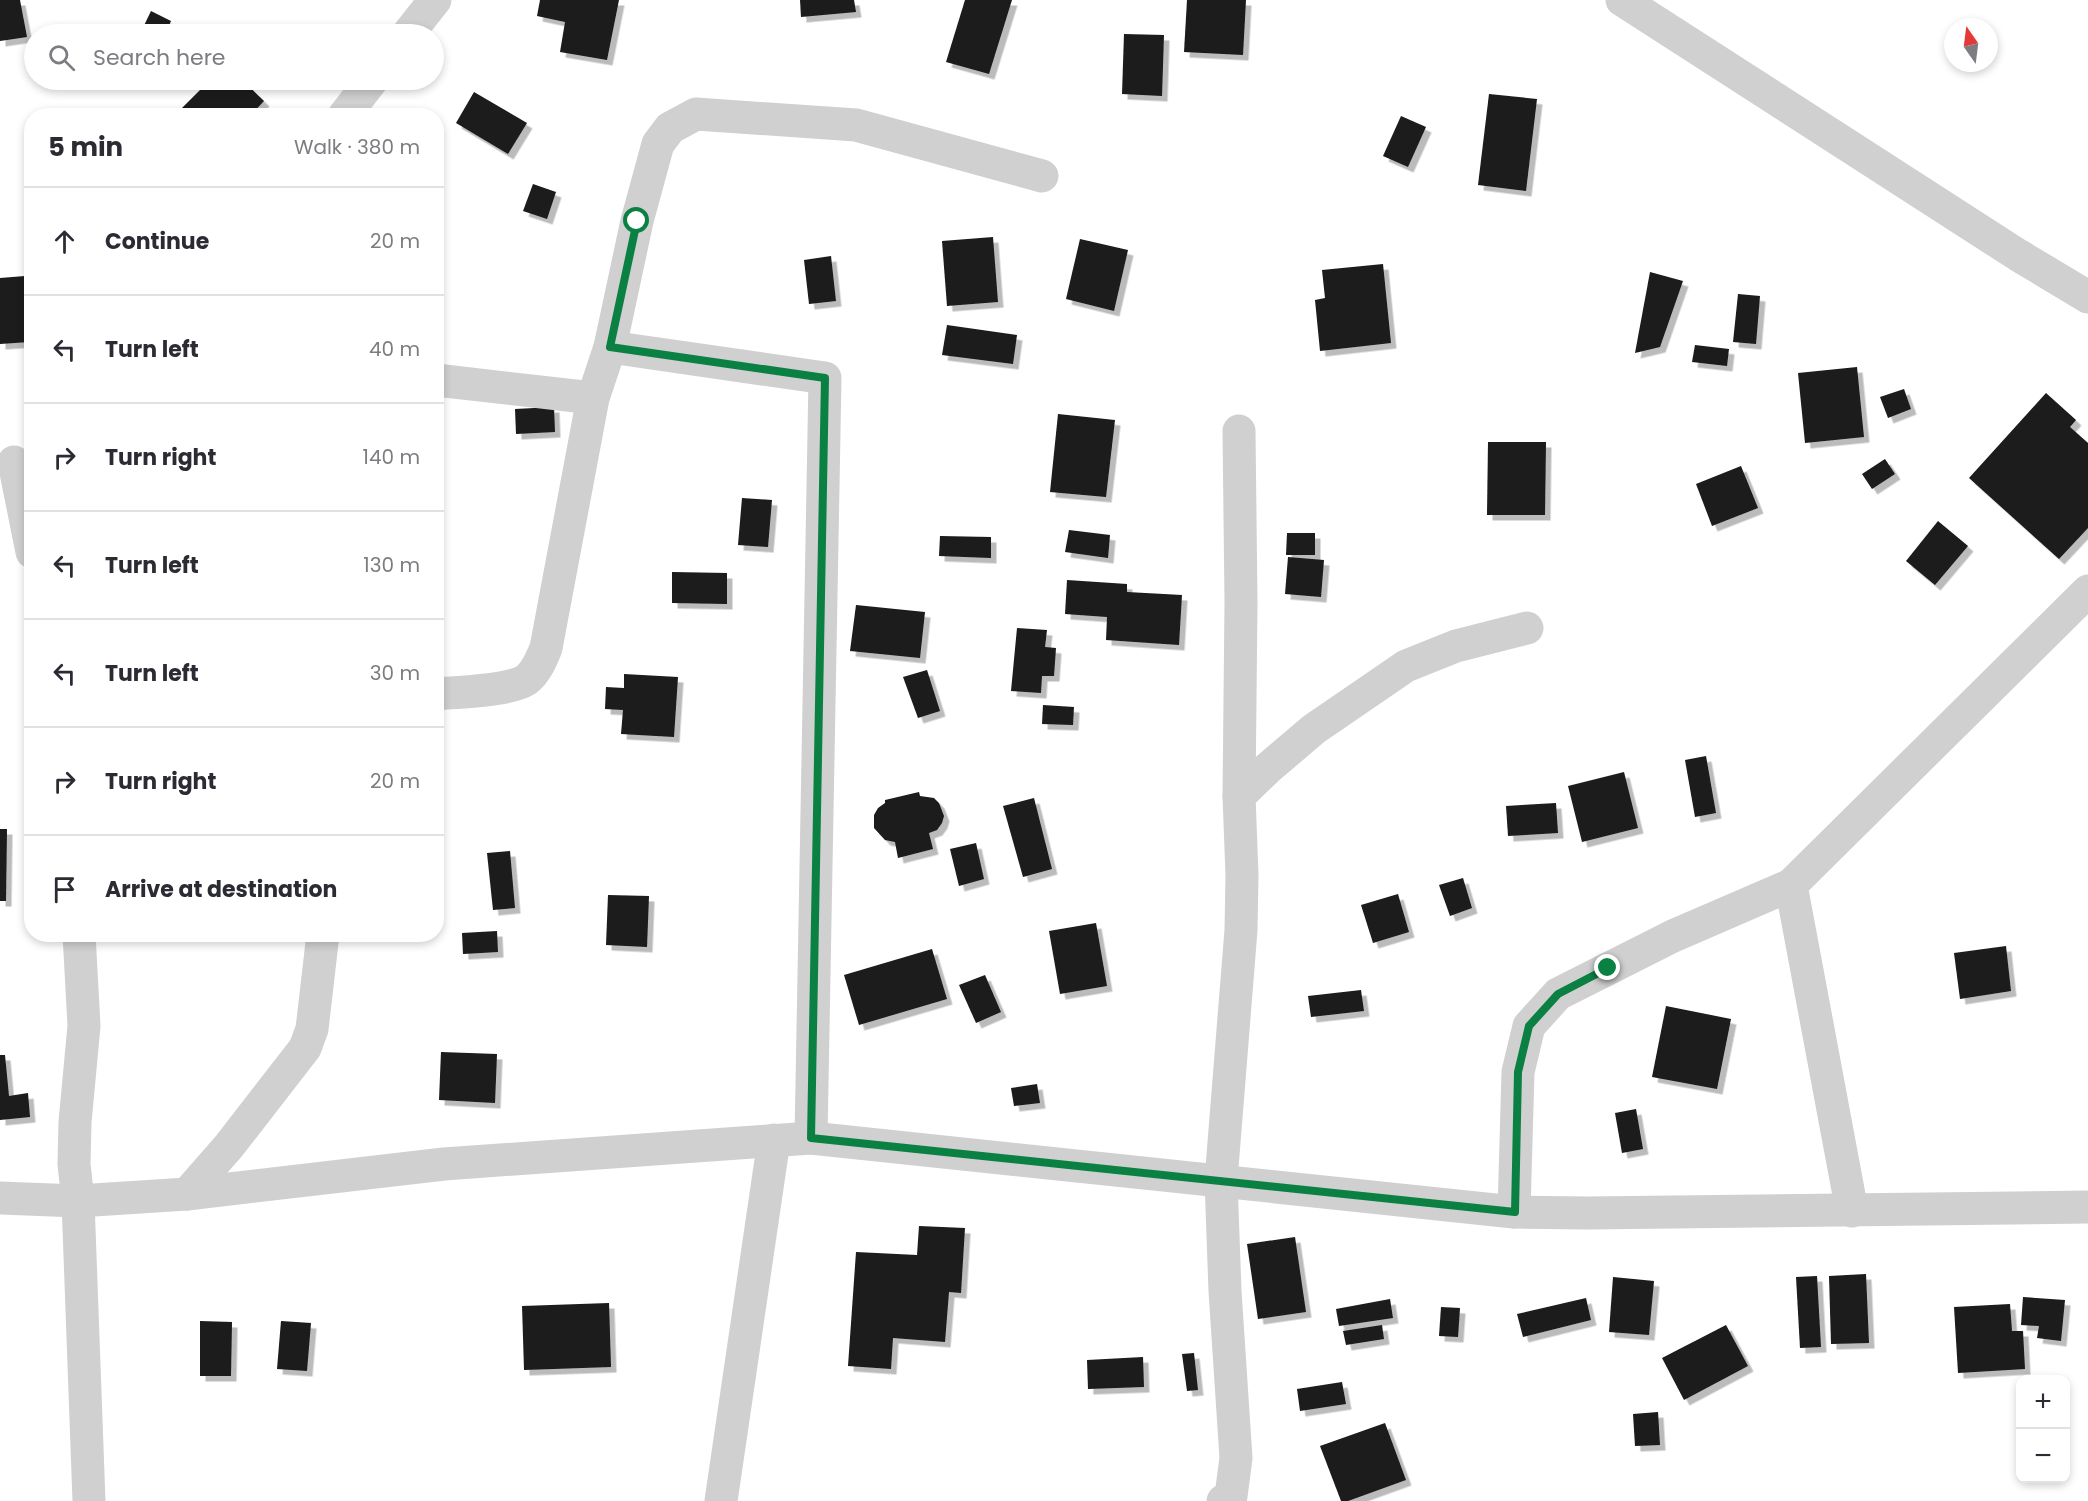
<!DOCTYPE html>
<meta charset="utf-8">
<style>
:root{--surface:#fff;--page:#f2f2f3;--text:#2b2b33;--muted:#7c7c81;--line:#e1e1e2}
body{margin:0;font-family:Poppins,sans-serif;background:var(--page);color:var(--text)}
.controls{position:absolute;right:18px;bottom:18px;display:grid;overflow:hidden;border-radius:12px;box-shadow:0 3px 9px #0003}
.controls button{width:54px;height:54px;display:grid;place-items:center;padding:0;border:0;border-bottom:2px solid var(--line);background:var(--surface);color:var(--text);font:30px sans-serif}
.compass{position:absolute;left:1944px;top:18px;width:54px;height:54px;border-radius:50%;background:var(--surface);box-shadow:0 3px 9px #0003;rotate:346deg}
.stop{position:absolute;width:18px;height:18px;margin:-14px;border:4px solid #0b8043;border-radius:50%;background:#fff}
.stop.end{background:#0b8043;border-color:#fff;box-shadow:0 2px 6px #0008}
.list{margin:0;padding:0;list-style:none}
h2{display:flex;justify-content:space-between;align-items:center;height:78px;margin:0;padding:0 24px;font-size:26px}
h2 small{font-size:20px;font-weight:400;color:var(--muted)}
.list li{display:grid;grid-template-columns:39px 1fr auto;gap:18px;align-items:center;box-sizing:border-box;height:108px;padding:0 24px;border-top:2px solid var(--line)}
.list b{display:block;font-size:22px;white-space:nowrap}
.list em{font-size:20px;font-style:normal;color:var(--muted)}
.icon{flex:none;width:33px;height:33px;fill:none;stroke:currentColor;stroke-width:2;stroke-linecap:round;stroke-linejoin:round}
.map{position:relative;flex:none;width:2088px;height:1501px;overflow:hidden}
.search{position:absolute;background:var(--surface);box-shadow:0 3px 9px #0003;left:24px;top:24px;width:420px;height:66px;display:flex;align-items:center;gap:15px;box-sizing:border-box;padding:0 21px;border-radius:33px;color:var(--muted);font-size:22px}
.panel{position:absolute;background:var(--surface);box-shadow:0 3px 9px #0003;left:24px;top:108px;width:420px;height:834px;border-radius:24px}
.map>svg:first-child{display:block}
</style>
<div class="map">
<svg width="2088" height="1501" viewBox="0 0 2088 1501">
<defs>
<filter id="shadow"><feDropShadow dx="5.5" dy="5.5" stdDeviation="0" flood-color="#0004"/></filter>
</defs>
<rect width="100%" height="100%" fill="#fff"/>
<g fill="#1a1a1a" filter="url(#shadow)">
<path d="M 0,0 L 20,0 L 27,37 L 0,41 Z"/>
<path d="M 540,0 L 619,0 L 607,60 L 560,52 L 565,22 L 537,16 Z"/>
<path d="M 800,0 L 854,0 L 856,12 L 801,17 Z"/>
<path d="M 965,0 L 1012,0 L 989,74 L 946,62 Z"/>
<path d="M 1187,0 L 1246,0 L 1243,55 L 1184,52 Z"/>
<path d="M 151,11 L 171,21 L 165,34 L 140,34 Z"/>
<path d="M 1124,34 L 1164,35 L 1162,96 L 1122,94 Z"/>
<path d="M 197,80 L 242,80 L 264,101 L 250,116 L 190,116 L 182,108 L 204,86 Z"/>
<path d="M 474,92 L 527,123 L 508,154 L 456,123 Z"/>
<path d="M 1489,94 L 1537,99 L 1526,191 L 1478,185 Z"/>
<path d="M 1401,116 L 1426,127 L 1408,167 L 1383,156 Z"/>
<path d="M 533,184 L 556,192 L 547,219 L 523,211 Z"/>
<path d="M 993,237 L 998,302 L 947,306 L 942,241 Z"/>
<path d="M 1080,239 L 1128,250 L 1114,311 L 1066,299 Z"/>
<path d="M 831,256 L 836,301 L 809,304 L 804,260 Z"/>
<path d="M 1383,264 L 1391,343 L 1320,351 L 1315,300 L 1325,298 L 1322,270 Z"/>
<path d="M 1650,272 L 1683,281 L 1660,347 L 1635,353 Z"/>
<path d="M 25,276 L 29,342 L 0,344 L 0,278 Z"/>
<path d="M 1738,294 L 1760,296 L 1756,344 L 1733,342 Z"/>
<path d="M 947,325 L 1017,335 L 1013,364 L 942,355 Z"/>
<path d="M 1695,345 L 1729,349 L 1727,366 L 1692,362 Z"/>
<path d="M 1857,367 L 1864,437 L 1805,443 L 1798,373 Z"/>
<path d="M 1904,389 L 1911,409 L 1888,418 L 1880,397 Z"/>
<path d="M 2046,393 L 2076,420 L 2070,427 L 2088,443 L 2088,528 L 2059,559 L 1969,478 Z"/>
<path d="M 554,407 L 555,432 L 516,434 L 515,409 Z"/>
<path d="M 1058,414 L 1115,420 L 1106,497 L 1050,492 Z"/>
<path d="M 1488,442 L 1546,442 L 1545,515 L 1487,515 Z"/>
<path d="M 1885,459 L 1895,474 L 1872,489 L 1862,474 Z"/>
<path d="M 1741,466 L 1758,508 L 1712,526 L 1696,484 Z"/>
<path d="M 742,498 L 772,500 L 768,547 L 738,545 Z"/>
<path d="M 1938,521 L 1968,546 L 1935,585 L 1906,561 Z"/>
<path d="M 1069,530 L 1110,535 L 1108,558 L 1065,552 Z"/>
<path d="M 1287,533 L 1315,533 L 1315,555 L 1286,555 Z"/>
<path d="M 940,536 L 991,537 L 991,558 L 939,556 Z"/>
<path d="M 1288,557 L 1324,560 L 1321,597 L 1285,594 Z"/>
<path d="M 672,572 L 727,573 L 727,604 L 672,603 Z"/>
<path d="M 1067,580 L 1127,584 L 1127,592 L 1182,595 L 1179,645 L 1106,640 L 1107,617 L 1065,614 Z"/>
<path d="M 856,605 L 925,612 L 920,658 L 850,651 Z"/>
<path d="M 1017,628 L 1047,630 L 1045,647 L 1056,648 L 1054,676 L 1042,676 L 1041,693 L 1011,691 Z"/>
<path d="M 927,670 L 940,711 L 918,718 L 903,677 Z"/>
<path d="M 624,674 L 678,677 L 674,737 L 621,734 L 623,710 L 605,709 L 606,687 L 624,688 Z"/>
<path d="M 1043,705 L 1074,707 L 1073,725 L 1042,724 Z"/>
<path d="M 1706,756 L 1716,813 L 1695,817 L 1685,760 Z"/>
<path d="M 1624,772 L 1638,828 L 1582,842 L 1568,786 Z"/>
<path d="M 919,792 L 920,796 L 934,798 L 939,803 L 944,816 L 942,823 L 937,830 L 929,833 L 933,849 L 898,858 L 895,842 L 885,840 L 874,828 L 874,815 L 878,808 L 885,803 L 885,800 Z"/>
<path d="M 1034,798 L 1052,869 L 1023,877 L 1003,806 Z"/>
<path d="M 1556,803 L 1558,833 L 1508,836 L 1506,806 Z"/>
<path d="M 0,829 L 7,829 L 6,901 L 0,901 Z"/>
<path d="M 976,843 L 984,879 L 959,886 L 950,849 Z"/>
<path d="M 510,851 L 515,908 L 493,910 L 487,853 Z"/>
<path d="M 1463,878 L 1472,908 L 1450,916 L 1439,885 Z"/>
<path d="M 1398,894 L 1409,932 L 1373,943 L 1361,905 Z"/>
<path d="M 608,895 L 649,896 L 647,947 L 606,945 Z"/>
<path d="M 1096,923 L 1107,986 L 1060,994 L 1049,931 Z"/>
<path d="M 497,931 L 498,952 L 463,954 L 462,933 Z"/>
<path d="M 2006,946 L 2011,991 L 1960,999 L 1954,953 Z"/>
<path d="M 932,949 L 947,999 L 859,1025 L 844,975 Z"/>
<path d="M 985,975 L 1001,1012 L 976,1023 L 959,985 Z"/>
<path d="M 1361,990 L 1364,1011 L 1311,1017 L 1308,996 Z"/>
<path d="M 1666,1006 L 1731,1019 L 1717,1089 L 1652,1077 Z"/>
<path d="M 441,1052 L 497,1054 L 495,1103 L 439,1100 Z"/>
<path d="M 0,1055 L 5,1055 L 9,1096 L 28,1093 L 30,1117 L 0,1120 Z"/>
<path d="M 1037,1084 L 1040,1103 L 1014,1106 L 1011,1088 Z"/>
<path d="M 1636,1109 L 1643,1149 L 1622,1153 L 1615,1113 Z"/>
<path d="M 919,1226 L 965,1228 L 961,1293 L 949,1292 L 945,1342 L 893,1338 L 891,1369 L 848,1366 L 856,1252 L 917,1255 Z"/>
<path d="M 1295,1237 L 1306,1312 L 1258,1319 L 1247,1244 Z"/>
<path d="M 1866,1274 L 1869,1343 L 1831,1344 L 1829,1276 Z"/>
<path d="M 1817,1276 L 1821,1347 L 1800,1348 L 1796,1277 Z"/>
<path d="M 1613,1277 L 1654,1281 L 1649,1335 L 1609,1332 Z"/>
<path d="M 2023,1297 L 2065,1300 L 2061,1341 L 2037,1338 L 2039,1326 L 2021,1325 Z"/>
<path d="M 1586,1298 L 1591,1320 L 1523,1337 L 1517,1314 Z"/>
<path d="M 1390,1299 L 1393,1318 L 1339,1326 L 1336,1309 Z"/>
<path d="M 609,1303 L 611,1367 L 524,1370 L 522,1306 Z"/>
<path d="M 2010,1304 L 2012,1331 L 2023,1331 L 2025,1369 L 1958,1373 L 1954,1307 Z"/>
<path d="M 1441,1307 L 1460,1308 L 1458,1337 L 1439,1336 Z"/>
<path d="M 200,1321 L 232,1322 L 231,1376 L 200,1376 Z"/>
<path d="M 281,1321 L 311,1323 L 307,1371 L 277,1369 Z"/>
<path d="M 1382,1325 L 1384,1339 L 1346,1345 L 1343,1331 Z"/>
<path d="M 1726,1325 L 1748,1366 L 1684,1400 L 1662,1358 Z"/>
<path d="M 1194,1353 L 1198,1390 L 1187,1391 L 1182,1354 Z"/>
<path d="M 1143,1357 L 1144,1387 L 1088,1389 L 1087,1360 Z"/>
<path d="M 1342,1382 L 1346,1404 L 1300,1411 L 1297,1389 Z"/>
<path d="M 1658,1412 L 1660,1445 L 1635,1446 L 1633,1414 Z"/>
<path d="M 1385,1423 L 1406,1480 L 1348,1501 L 1341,1501 L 1320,1446 Z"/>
</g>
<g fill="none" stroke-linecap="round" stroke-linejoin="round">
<g stroke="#d0d0d0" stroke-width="33">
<path d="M 1622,0 L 2018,255 L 2088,297"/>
<path d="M 408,34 L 435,0"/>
<path d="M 344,116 L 372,80"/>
<path d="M 610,347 L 825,378 L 811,1138"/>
<path d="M 436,380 L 593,398"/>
<path d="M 14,462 L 32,552"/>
<path d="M 436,694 C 458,692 509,691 526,680 C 536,673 542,658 546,648 L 593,398 L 610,347 L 637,221 L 658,144 L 670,128 L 696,114 L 856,125 L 1042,176"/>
<path d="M 1239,796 L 1267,769 L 1314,729 L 1406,666 L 1456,646 L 1527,628"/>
<path d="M 79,934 L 84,1026 L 75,1122 L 74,1164 L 78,1201 L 89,1501"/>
<path d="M 187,1194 L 229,1146 L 305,1048 L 312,1029 L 323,934"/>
<path d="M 0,1198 L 78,1201 L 187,1194 L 444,1164 L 811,1138 L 1514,1212 L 1588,1213 L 2088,1207"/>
<path d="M 1852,1211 L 1791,885 L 2088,591"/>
<path d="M 1514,1212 L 1518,1072 L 1529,1026 L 1558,994 L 1673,936 L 1791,885"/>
<path d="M 721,1501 L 774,1140"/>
<path d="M 1223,1501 L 1231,1496 L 1236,1458 L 1225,1291 L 1221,1180 L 1241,930 L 1242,875 L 1239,796 L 1241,602 L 1239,431"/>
</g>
</g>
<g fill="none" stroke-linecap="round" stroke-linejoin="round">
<path stroke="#0b8043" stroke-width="8" d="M 637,221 L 610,347 L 825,378 L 811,1138 L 1515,1212 L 1518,1072 L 1529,1026 L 1558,994 L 1608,968"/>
</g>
</svg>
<div class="controls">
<button>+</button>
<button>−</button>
</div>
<svg class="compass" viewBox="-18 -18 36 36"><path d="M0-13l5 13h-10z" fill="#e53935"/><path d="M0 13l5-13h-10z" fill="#7c7c81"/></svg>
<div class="stop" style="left:637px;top:221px"></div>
<div class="stop end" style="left:1608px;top:968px"></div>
<div class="search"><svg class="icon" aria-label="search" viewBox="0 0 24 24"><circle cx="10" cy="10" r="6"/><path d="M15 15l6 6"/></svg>Search here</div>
<section class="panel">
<h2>5 min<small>Walk · 380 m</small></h2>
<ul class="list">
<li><svg class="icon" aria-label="ahead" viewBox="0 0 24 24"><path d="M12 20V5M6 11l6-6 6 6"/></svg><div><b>Continue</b></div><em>20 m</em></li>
<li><svg class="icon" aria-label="left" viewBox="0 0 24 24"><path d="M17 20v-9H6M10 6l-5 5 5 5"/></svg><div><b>Turn left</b></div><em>40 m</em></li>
<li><svg class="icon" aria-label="right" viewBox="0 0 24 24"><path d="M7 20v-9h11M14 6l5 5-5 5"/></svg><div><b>Turn right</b></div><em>140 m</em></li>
<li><svg class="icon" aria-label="left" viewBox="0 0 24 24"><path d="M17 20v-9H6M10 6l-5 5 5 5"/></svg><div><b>Turn left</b></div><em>130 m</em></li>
<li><svg class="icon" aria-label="left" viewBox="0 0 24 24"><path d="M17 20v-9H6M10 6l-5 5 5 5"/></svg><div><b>Turn left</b></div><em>30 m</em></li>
<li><svg class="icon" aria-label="right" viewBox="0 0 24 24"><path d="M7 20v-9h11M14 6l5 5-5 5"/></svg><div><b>Turn right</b></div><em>20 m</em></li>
<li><svg class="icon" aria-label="arrive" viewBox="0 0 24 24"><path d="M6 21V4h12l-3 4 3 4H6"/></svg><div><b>Arrive at destination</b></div></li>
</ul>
</section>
</div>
